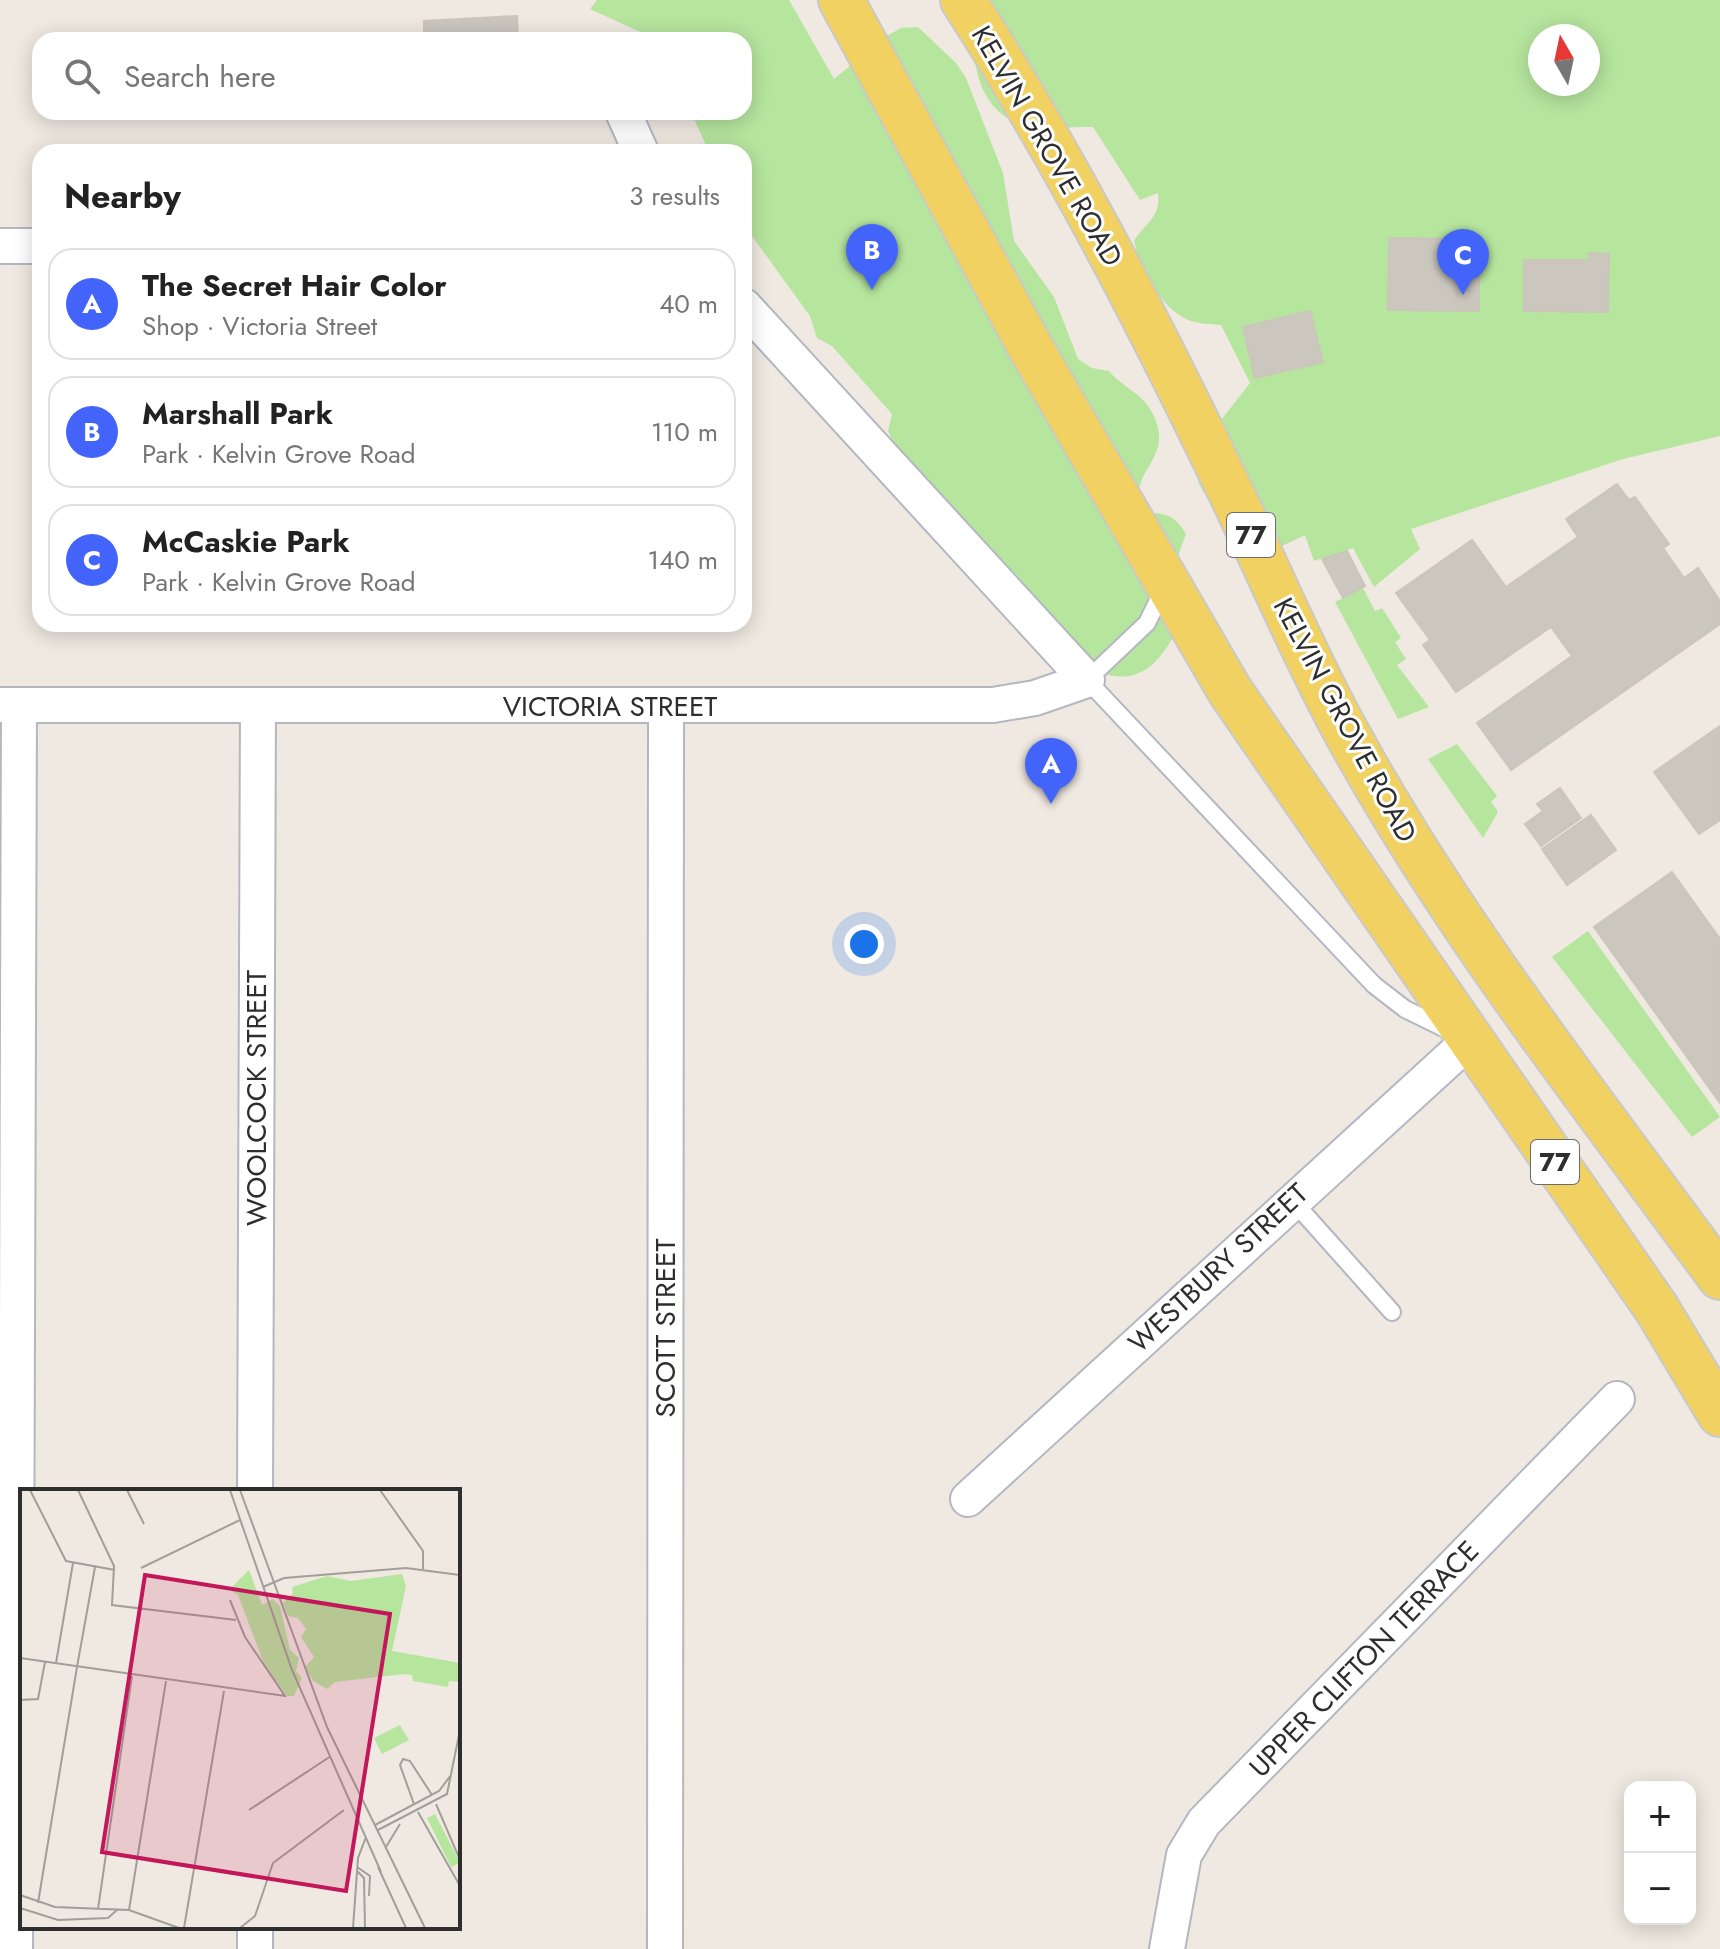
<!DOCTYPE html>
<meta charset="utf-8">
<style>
:root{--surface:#fff;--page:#f6f6f6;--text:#222;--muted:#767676;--line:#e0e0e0;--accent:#4264fb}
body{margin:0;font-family:Jost,sans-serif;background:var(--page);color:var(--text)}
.controls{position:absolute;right:24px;bottom:24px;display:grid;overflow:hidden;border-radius:16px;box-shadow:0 4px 20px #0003}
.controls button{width:72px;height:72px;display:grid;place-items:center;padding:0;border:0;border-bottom:2px solid var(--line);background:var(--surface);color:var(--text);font:40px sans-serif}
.compass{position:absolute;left:1528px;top:24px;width:72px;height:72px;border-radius:50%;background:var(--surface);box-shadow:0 4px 20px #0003;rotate:351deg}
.you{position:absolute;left:864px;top:944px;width:28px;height:28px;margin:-20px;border:6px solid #fff;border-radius:50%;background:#1a73e8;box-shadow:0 0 0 12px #1a73e833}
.badge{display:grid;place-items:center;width:52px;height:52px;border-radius:50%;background:var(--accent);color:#fff;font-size:26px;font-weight:700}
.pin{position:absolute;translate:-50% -66px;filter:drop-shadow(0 2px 4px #0008)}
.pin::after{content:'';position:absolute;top:42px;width:28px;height:24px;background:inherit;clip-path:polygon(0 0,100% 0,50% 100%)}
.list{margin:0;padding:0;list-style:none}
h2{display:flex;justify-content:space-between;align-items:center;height:104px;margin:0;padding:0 32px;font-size:34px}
h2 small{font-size:26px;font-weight:400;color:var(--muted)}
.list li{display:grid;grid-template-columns:52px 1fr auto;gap:24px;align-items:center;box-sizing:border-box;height:112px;margin:0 16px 16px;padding:0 16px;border:2px solid var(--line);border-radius:24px}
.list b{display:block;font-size:30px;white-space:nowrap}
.list p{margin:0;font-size:26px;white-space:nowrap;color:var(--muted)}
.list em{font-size:26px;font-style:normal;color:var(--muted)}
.icon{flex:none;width:44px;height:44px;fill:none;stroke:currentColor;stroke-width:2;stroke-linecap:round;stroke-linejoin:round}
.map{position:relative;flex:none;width:1720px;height:1949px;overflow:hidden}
.search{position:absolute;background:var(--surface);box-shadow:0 4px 20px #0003;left:32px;top:32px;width:720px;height:88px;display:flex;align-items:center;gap:20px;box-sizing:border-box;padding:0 28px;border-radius:24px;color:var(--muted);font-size:30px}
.panel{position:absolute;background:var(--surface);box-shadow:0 4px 20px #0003;left:32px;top:144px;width:720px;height:488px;border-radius:24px}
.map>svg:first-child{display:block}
</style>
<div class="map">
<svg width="1720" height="1949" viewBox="0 0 1720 1949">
<rect width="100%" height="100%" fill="#efe9e1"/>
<g fill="#b6e59e" fill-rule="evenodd">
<path d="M 597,0 L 789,0 L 834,79 L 885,37 L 901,28 L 918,27 L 956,63 L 966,78 L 1003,173 L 1014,241 L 1054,297 L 1078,359 L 1092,368 L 1109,371 C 1120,385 1142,394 1150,409 C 1180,460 1125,467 1142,513 C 1164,512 1175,515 1186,534 L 1174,567 L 1186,612 C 1168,649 1148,689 1102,673 L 1030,603 L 1026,587 L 1016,574 L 984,577 L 911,480 L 888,431 L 892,414 L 832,346 L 817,338 L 810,316 L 744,225 L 744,152 L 709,152 L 691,112 L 744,112 L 744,40 L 658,40 L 590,9 Z"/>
<path d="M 986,0 L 1720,0 L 1720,436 L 1623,459 L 1411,529 L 1420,549 L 1374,587 L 1353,548 L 1314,561 L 1305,535 L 1276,549 C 1244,529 1178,496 1200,447 L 1250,383 L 1221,325 C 1210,324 1198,324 1188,320 C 1161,308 1140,269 1134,241 C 1146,222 1161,217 1158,193 L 1140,200 L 1093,127 C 1071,127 1046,129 1025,125 C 988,117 972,76 975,42 C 976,28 983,13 986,0 ZM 1540,36 L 1588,36 L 1588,84 L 1540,84 Z"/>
<path d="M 1363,588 L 1375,611 L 1382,608 L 1401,638 L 1395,642 L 1406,659 L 1397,665 L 1429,707 L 1398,719 L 1335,602 Z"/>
<path d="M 1457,744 L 1497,796 L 1491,802 L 1498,812 L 1483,838 L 1428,759 Z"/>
<path d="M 1588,931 L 1720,1117 L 1692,1137 L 1552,957 Z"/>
</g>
<g fill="#cbc7bf" stroke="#cbc5ba" stroke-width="2">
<path d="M 517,16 L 518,40 L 424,40 L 424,21 Z"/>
<path d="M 1389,238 L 1479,239 L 1479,311 L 1388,310 Z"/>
<path d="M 1589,253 L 1609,254 L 1608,312 L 1524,311 L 1524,260 L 1589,260 Z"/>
<path d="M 1310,311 L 1323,362 L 1255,378 L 1243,327 Z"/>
<path d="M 1617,484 L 1629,500 L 1635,497 L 1669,544 L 1663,548 L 1684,578 L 1698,568 L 1720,601 L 1720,624 L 1511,770 L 1477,723 L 1572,656 L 1551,627 L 1456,692 L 1423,645 L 1430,640 L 1396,593 L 1472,540 L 1506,587 L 1578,537 L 1566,519 Z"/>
<path d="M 1347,551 L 1365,586 L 1343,598 L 1322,559 Z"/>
<path d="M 1720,726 L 1720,820 L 1699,834 L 1654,772 Z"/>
<path d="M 1560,788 L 1581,818 L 1541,846 L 1525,824 L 1543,811 L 1537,804 Z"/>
<path d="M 1591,815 L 1616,850 L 1567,885 L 1542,849 Z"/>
<path d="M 1672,872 L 1720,939 L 1720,1103 L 1594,927 Z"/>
</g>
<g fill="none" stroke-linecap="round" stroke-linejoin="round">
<g stroke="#b4b7c1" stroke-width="20">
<g id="lane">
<path d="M 1163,590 L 1147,623 L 1087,680 L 1374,985 L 1405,1009 L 1454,1033"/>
<path d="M 1292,1200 L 1392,1312"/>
</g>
</g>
<g stroke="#b4b7c1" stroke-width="38">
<g id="street">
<path d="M 623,112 L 641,152"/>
<path d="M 0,246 L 40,246"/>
<path d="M 0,705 L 993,705 L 1035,698 L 1087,680 L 744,306"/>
<path d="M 255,1491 L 258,706"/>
<path d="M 968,1499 L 1470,1040"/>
<path d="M 15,1949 L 19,705"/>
<path d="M 255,1949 L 255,1927"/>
<path d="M 665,1949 L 666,707"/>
<path d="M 1167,1949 L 1184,1855 L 1204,1822 L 1617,1399"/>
</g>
</g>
<g stroke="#c9c9c9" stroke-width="48">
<g id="primary">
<path d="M 841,0 L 1033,352 L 1230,691 L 1657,1309 L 1720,1414"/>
<path d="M 963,0 C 1060,150 1143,311 1221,472 C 1263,557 1299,645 1344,728 C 1450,923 1589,1098 1720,1277"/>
</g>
</g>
<use href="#lane" stroke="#fff" stroke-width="16"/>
<use href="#street" stroke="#fff" stroke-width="34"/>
<use href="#primary" stroke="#f2d163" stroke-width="44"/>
</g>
<g text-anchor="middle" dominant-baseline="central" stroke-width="6" stroke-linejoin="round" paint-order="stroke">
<g fill="#fff" stroke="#6d6d6d" stroke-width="2">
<rect x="1227" y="513" width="48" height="44" rx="6"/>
<rect x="1531" y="1140" width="48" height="44" rx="6"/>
</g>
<g font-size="26" font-weight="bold" fill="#2e2e2e">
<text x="1251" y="535">77</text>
<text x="1555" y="1162">77</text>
</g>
<g font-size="28" fill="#2e2e2e" stroke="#fff">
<text transform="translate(1047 146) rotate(60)">KELVIN GROVE ROAD</text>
<text x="610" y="706">VICTORIA STREET</text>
<text transform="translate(1345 720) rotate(62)">KELVIN GROVE ROAD</text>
<text transform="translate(256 1098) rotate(-90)">WOOLCOCK STREET</text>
<text transform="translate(1218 1268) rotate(-43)">WESTBURY STREET</text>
<text transform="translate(665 1328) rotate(-90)">SCOTT STREET</text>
<text transform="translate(1364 1659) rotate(-46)">UPPER CLIFTON TERRACE</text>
</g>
</g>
<g transform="translate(20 1489)">
<rect width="440" height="440" fill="#efe9e1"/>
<path d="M 229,81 L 242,116 L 253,110 L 260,117 L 270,161 L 279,169 L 276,182 L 282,189 L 274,207 L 267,207 L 244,175 L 218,106 L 209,101 ZM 382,85 L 386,97 L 372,162 L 440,174 L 440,193 L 429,192 L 428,198 L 393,192 L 392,186 L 383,185 L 315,193 L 307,200 L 293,192 L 285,178 L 294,168 L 281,148 L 286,140 L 278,129 L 268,127 L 263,114 L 273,104 L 272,98 L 307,87 L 331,92 ZM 380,236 L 389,251 L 362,265 L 354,249 ZM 415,325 L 440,374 L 431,378 L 407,329 Z" fill="#b6e59e"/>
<path fill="none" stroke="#a29e99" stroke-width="2" d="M 10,1 L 46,72 L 95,81M 58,1 L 94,77 L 92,116 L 216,131M 107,1 L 124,35M 210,1 L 272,181 L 361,383M 220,1 L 307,238 L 405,439M 360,1 L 403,62 L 403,80M 121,79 L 220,31M 243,98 L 264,89 L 386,79 L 440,86M 0,169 L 265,207 L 225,148 L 210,111M 36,174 L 53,74M 57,178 L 75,78M 0,211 L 18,210 L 25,173M 394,315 L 380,276 L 383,270 L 390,272 L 412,306M 416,315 L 440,371M 229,321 L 311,267M 398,323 L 440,397M 355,336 L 419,302 L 431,286M 358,341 L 427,305 L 440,241M 366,358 L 380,335M 337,378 L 350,387 L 349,407M 358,378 L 386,439M 337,382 L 344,389 L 345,439M 0,406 L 35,418 L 109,421 L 159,439M 18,414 L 57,178M 0,419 L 38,431 L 88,429 L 98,420M 78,420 L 112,187M 109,421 L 146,192M 164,439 L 204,202M 220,439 L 235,427 L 253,374 L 324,321M 333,439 L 338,369 L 346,348"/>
<path fill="#c2185b" fill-opacity="0.15" stroke="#c2185b" stroke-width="4" d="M 125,86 L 370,125 L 326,402 L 82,363 Z"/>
<rect width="440" height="440" fill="none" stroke="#2e2e2e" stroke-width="4"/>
</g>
</svg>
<div class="controls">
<button>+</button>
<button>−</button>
</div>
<svg class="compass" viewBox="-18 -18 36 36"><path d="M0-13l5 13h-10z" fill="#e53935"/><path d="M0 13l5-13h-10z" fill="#767676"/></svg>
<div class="you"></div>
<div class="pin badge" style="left:1051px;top:804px">A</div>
<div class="pin badge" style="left:872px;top:290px">B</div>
<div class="pin badge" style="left:1463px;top:295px">C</div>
<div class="search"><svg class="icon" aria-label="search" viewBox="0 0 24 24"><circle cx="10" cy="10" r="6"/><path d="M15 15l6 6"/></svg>Search here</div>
<section class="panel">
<h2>Nearby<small>3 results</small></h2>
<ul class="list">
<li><span class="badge">A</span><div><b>The Secret Hair Color</b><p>Shop · Victoria Street</p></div><em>40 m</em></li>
<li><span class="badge">B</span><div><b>Marshall Park</b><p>Park · Kelvin Grove Road</p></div><em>110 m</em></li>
<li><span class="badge">C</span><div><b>McCaskie Park</b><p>Park · Kelvin Grove Road</p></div><em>140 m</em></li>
</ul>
</section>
</div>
